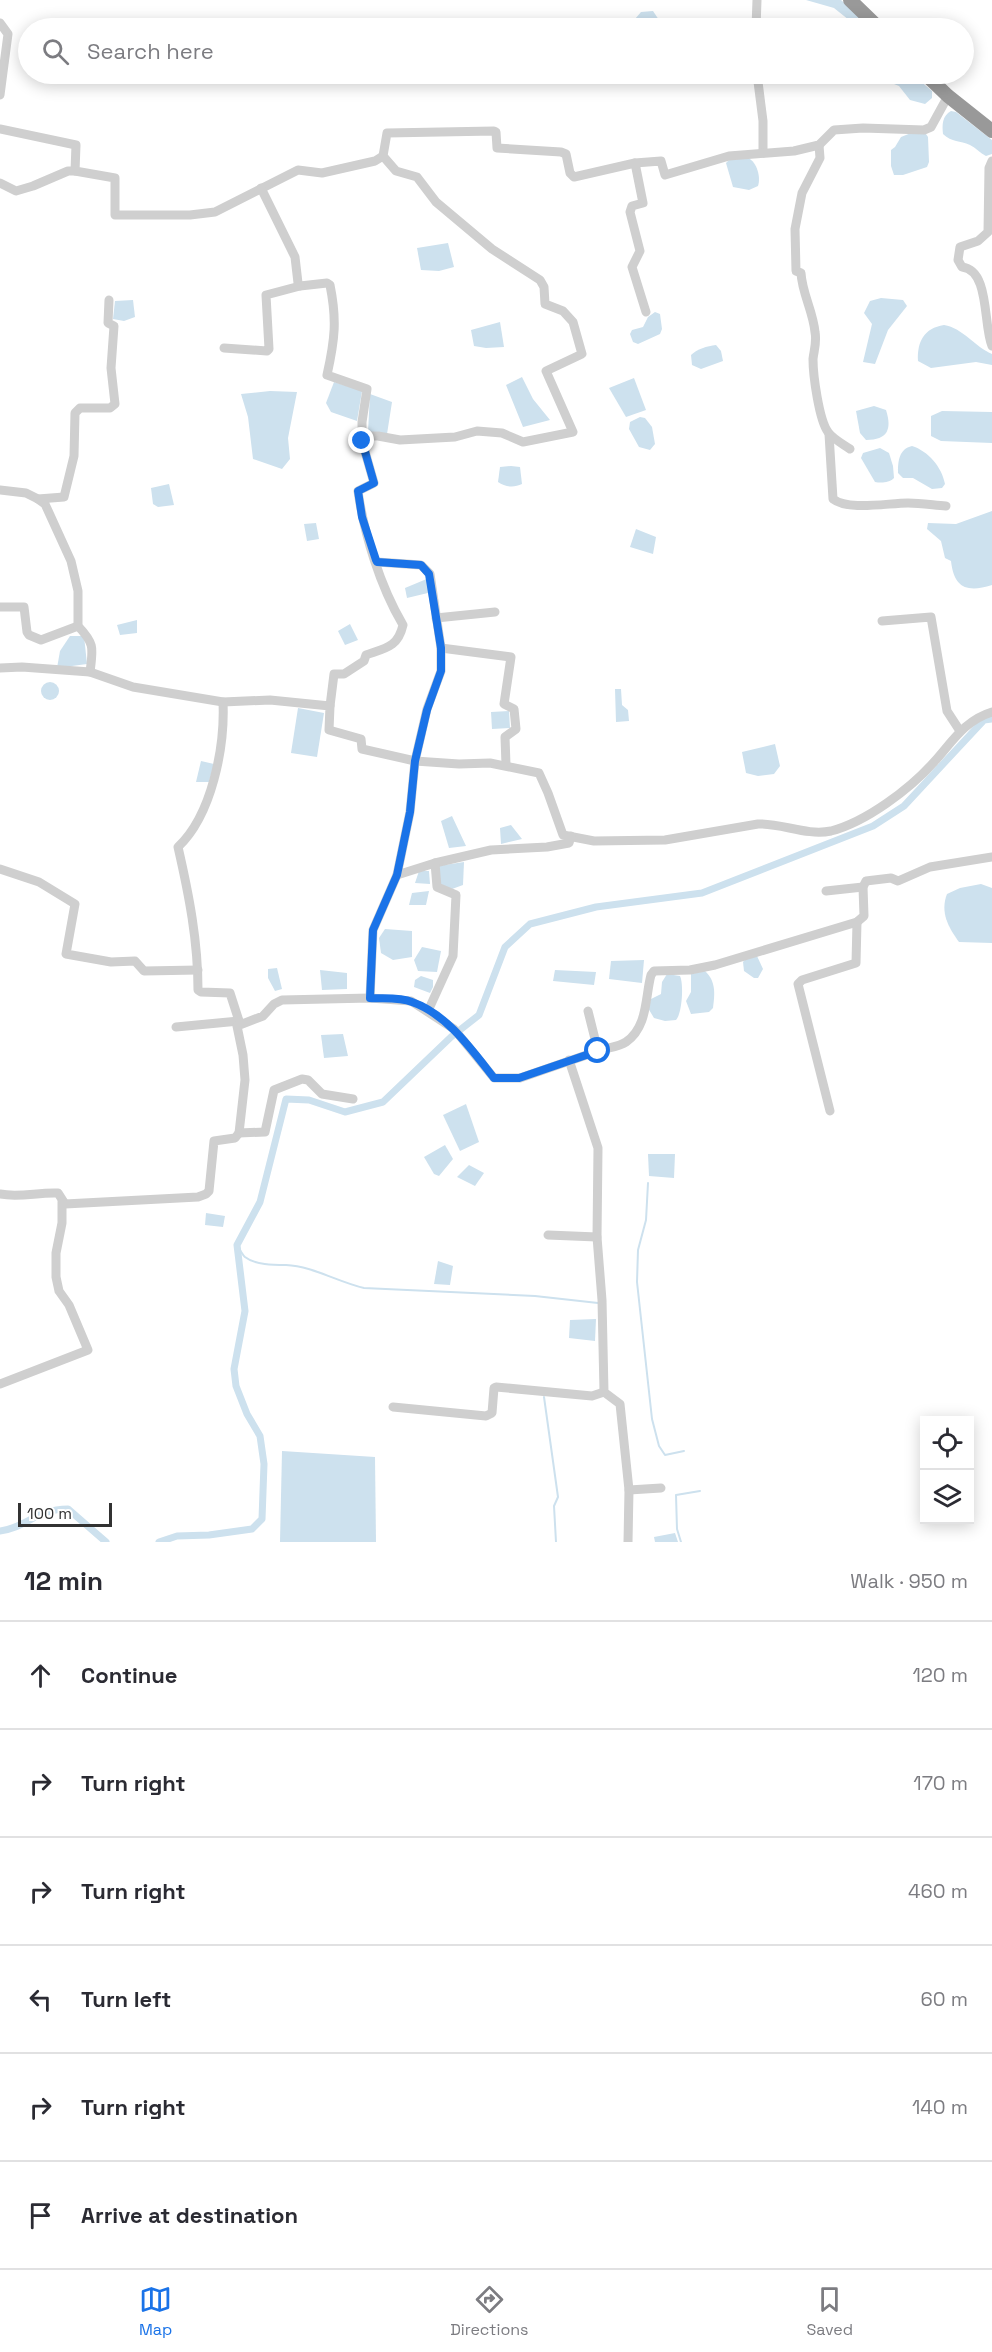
<!DOCTYPE html>
<meta charset="utf-8">
<style>
:root{--surface:#fff;--page:#f7f7f7;--text:#2b2b33;--muted:#7c7c81;--line:#e1e1e2;--accent:#1a73e8}
body{margin:0;font-family:"Space Grotesk",sans-serif;background:var(--page);color:var(--text)}
.controls{position:absolute;right:18px;bottom:18px;display:grid;overflow:hidden;border-radius:0px;box-shadow:0 3px 15px #0003}
.controls button{width:54px;height:54px;display:grid;place-items:center;padding:0;border:0;border-bottom:2px solid var(--line);background:var(--surface);color:var(--text);font:30px sans-serif}
.scale{position:absolute;left:18px;bottom:15px;width:94px;box-sizing:border-box;padding-left:6px;border:3px solid #323232;border-top:0;font-size:16px;line-height:21px;white-space:nowrap;color:#323232;-webkit-text-stroke:4px #fff;paint-order:stroke}
.stop{position:absolute;width:18px;height:18px;margin:-14px;border:4px solid #1a73e8;border-radius:50%;background:#fff}
.stop.end{background:#1a73e8;border-color:#fff;box-shadow:0 2px 6px #0008}
.list{margin:0;padding:0;list-style:none}
h2{display:flex;justify-content:space-between;align-items:center;height:78px;margin:0;padding:0 24px;font-size:26px}
h2 small{font-size:20px;font-weight:400;color:var(--muted)}
.list li{display:grid;grid-template-columns:39px 1fr auto;gap:18px;align-items:center;box-sizing:border-box;height:108px;padding:0 24px;border-top:2px solid var(--line)}
.list b{display:block;font-size:22px;white-space:nowrap}
.list em{font-size:20px;font-style:normal;color:var(--muted)}
.icon{flex:none;width:33px;height:33px;fill:none;stroke:currentColor;stroke-width:2;stroke-linecap:round;stroke-linejoin:round}
.map{position:relative;flex:none;width:992px;height:1542px;overflow:hidden}
.search{position:absolute;background:var(--surface);box-shadow:0 3px 15px #0003;left:18px;right:18px;top:18px;height:66px;display:flex;align-items:center;gap:15px;box-sizing:border-box;padding:0 21px;border-radius:33px;color:var(--muted);font-size:22px}
.sheet{height:726px;background:var(--surface)}
nav{display:flex;justify-content:space-around;align-items:center;box-sizing:border-box;height:84px;border-top:2px solid var(--line);background:var(--surface);font-size:16px;color:var(--muted)}
nav a{display:grid;justify-items:center;gap:3px}
nav .on{color:var(--accent)}
.map>svg:first-child{display:block}
</style>
<div class="map">
<svg width="992" height="1542" viewBox="0 0 992 1542">
<rect width="100%" height="100%" fill="#fff"/>
<g fill="#cde1ee">
<path d="M 806,0 L 841,0 L 872,28 L 859,28 L 834,8 Z"/>
<path d="M 653,11 L 659,20 L 659,28 L 636,28 L 635,19 L 641,12 Z"/>
<path d="M 877,74 L 912,74 L 932,91 L 932,98 L 925,104 L 910,100 L 899,86 L 889,82 Z"/>
<path d="M 951,111 L 956,112 L 992,140 L 992,154 L 986,156 C 980,153 976,148 970,145 C 960,140 952,143 943,134 C 942,125 942,116 951,111 Z"/>
<path d="M 911,133 L 926,134 L 928,137 L 929,162 L 927,167 L 903,175 L 894,175 L 891,166 L 891,150 L 895,147 L 901,137 Z"/>
<path d="M 748,158 C 757,162 761,177 758,186 L 749,190 L 733,187 L 726,163 L 729,160 Z"/>
<path d="M 448,243 L 454,267 L 439,271 L 421,270 L 417,248 Z"/>
<path d="M 881,298 L 903,300 L 907,306 L 888,330 L 875,364 L 863,362 L 872,324 L 864,313 L 870,301 Z"/>
<path d="M 133,300 L 135,317 L 124,321 L 113,319 L 115,301 Z"/>
<path d="M 655,312 L 660,314 L 662,329 L 660,334 L 638,344 L 633,342 L 630,334 L 632,330 L 643,327 L 648,317 Z"/>
<path d="M 500,322 L 504,347 L 486,348 L 474,346 L 471,330 Z"/>
<path d="M 944,325 C 963,328 975,347 992,354 L 992,365 L 976,362 L 931,368 L 918,361 C 917,342 924,328 944,325 Z"/>
<path d="M 716,345 L 721,351 L 723,361 L 701,369 L 692,365 L 691,355 C 697,349 707,346 716,345 Z"/>
<path d="M 522,377 L 533,399 L 550,420 L 523,427 L 506,385 Z"/>
<path d="M 634,378 L 646,410 L 626,417 L 609,388 Z"/>
<path d="M 334,382 L 362,391 L 357,421 L 331,412 L 326,403 Z"/>
<path d="M 270,391 L 297,392 L 288,438 L 290,459 L 282,469 L 253,459 L 248,417 L 241,394 Z"/>
<path d="M 370,394 L 392,402 L 387,434 L 368,432 Z"/>
<path d="M 874,406 L 886,410 C 892,429 888,440 866,440 L 860,433 L 856,411 Z"/>
<path d="M 942,411 L 992,412 L 992,443 L 941,441 L 931,436 L 931,416 Z"/>
<path d="M 640,417 L 645,418 L 652,427 L 655,444 L 650,450 L 639,447 L 629,429 L 630,422 Z"/>
<path d="M 912,446 C 928,451 942,467 945,484 L 942,488 L 932,489 L 913,478 L 903,478 L 898,473 C 898,461 899,449 912,446 Z"/>
<path d="M 880,448 L 889,453 L 893,466 L 894,478 C 889,483 881,483 875,482 L 861,458 L 863,453 Z"/>
<path d="M 511,466 L 520,467 L 522,484 C 514,488 505,487 498,482 L 500,467 Z"/>
<path d="M 169,484 L 174,505 L 158,507 L 153,504 L 151,488 Z"/>
<path d="M 992,511 L 992,585 C 967,593 954,588 951,561 L 945,558 L 941,541 L 927,529 L 928,523 L 956,524 Z"/>
<path d="M 316,523 L 319,539 L 307,541 L 304,524 Z"/>
<path d="M 636,529 L 656,537 L 653,554 L 630,547 Z"/>
<path d="M 429,578 L 432,592 L 407,598 L 405,588 Z"/>
<path d="M 137,620 L 137,633 L 120,635 L 117,625 Z"/>
<path d="M 350,624 L 358,640 L 345,645 L 338,631 Z"/>
<path d="M 70,636 L 84,636 L 87,664 L 57,668 L 60,651 Z"/>
<circle cx="50" cy="691" r="9"/>
<path d="M 615,689 L 621,689 L 622,705 L 628,710 L 629,721 L 616,722 Z"/>
<path d="M 298,708 L 324,713 L 317,757 L 291,753 Z"/>
<path d="M 509,711 L 510,728 L 492,729 L 491,712 Z"/>
<path d="M 775,744 L 780,766 L 774,774 L 758,776 L 746,773 L 742,752 Z"/>
<path d="M 201,761 L 214,764 L 209,782 L 196,782 Z"/>
<path d="M 452,816 L 466,846 L 449,848 L 441,821 Z"/>
<path d="M 511,825 L 522,839 L 501,844 L 500,828 Z"/>
<path d="M 464,862 L 463,885 L 452,889 L 441,885 L 438,866 Z"/>
<path d="M 419,871 L 429,871 L 430,884 L 415,883 Z"/>
<path d="M 981,884 L 992,888 L 992,943 L 959,942 C 948,927 940,912 947,894 L 960,888 Z"/>
<path d="M 429,891 L 426,905 L 409,905 L 412,893 Z"/>
<path d="M 385,929 L 412,931 L 412,957 L 393,960 L 381,953 L 379,938 Z"/>
<path d="M 422,947 L 441,951 L 437,972 L 418,971 L 414,960 Z"/>
<path d="M 757,956 L 763,969 L 758,978 L 754,978 L 744,971 L 743,962 L 747,957 Z"/>
<path d="M 644,960 L 642,983 L 609,979 L 611,961 Z"/>
<path d="M 277,968 L 282,989 L 275,991 L 268,978 L 268,969 Z"/>
<path d="M 320,970 L 347,973 L 347,989 L 322,990 Z"/>
<path d="M 555,970 L 596,972 L 594,985 L 553,981 Z"/>
<path d="M 705,971 C 716,981 715,994 713,1008 L 709,1012 L 691,1014 L 686,1001 L 691,992 L 691,974 Z"/>
<path d="M 667,974 L 680,976 C 684,984 682,1014 676,1020 L 665,1021 L 654,1018 L 648,1008 L 651,999 L 661,994 L 662,982 Z"/>
<path d="M 421,976 L 433,980 L 433,987 L 430,993 L 414,987 L 415,980 Z"/>
<path d="M 343,1034 L 348,1056 L 324,1058 L 321,1035 Z"/>
<path d="M 466,1104 L 479,1142 L 460,1151 L 443,1115 Z"/>
<path d="M 445,1145 L 453,1159 L 439,1176 L 434,1174 L 424,1157 Z"/>
<path d="M 648,1154 L 675,1154 L 674,1178 L 649,1176 Z"/>
<path d="M 469,1165 L 484,1173 L 475,1186 L 457,1177 Z"/>
<path d="M 206,1213 L 225,1216 L 223,1227 L 205,1225 Z"/>
<path d="M 438,1261 L 453,1266 L 450,1285 L 434,1284 Z"/>
<path d="M 596,1319 L 595,1341 L 569,1338 L 570,1320 Z"/>
<path d="M 282,1451 L 375,1457 L 376,1542 L 280,1542 Z"/>
<path d="M 675,1533 L 678,1542 L 655,1542 L 654,1537 Z"/>
</g>
<g fill="none" stroke-linecap="round" stroke-linejoin="round">
<g stroke="#cde1ee" stroke-width="2">
<path d="M 648,1183 L 646,1220 L 638,1250 L 637,1282 L 652,1419 L 659,1446 L 665,1455 L 684,1451"/>
<path d="M 237,1245 C 239,1248 242,1254 245,1257 C 255,1265 274,1265 286,1265 C 312,1266 338,1282 364,1288 L 535,1296 L 598,1303"/>
<path d="M 544,1397 L 558,1497 L 554,1506 L 556,1542"/>
<path d="M 681,1542 L 677,1529 L 676,1495 L 700,1491"/>
</g>
<g stroke="#cde1ee" stroke-width="7">
<path d="M 0,1531 C 26,1528 36,1509 68,1509 L 106,1542"/>
<path d="M 159,1542 L 177,1536 L 209,1535 L 252,1529 L 262,1519 L 264,1464 L 260,1436 L 247,1414 L 236,1386 L 234,1369 L 245,1311 L 237,1245 L 260,1202 L 286,1099 L 309,1100 L 345,1112 L 383,1102 L 451,1037 L 479,1015 L 505,947 L 530,924 L 596,907 L 702,893 L 873,826 L 904,806 L 984,720 L 992,719"/>
</g>
<g stroke="#cfcfcf" stroke-width="9">
<path d="M 0,23 L 8,34 L 0,95"/>
<path d="M 756,28 L 757,0"/>
<path d="M 757,74 L 763,121 L 763,153"/>
<path d="M 0,129 L 76,145 L 75,171 L 115,178 L 115,215 L 190,215 L 215,212 L 298,170 L 322,173 L 375,161 L 383,156"/>
<path d="M 819,145 L 820,158 L 802,193 L 795,229 L 796,271 L 801,273 C 802,293 813,311 815,332 C 817,342 814,350 813,359 C 813,375 819,420 828,432 C 833,439 843,444 850,449"/>
<path d="M 992,161 L 989,168 L 988,232 L 978,241 L 960,247 L 958,260 L 962,267 C 990,270 983,325 992,346"/>
<path d="M 635,163 L 643,203 L 632,206 L 630,212 L 640,251 L 632,267 L 646,312"/>
<path d="M 0,183 L 16,191 L 33,186 L 68,171 L 75,171"/>
<path d="M 261,188 L 295,257 L 298,283 L 300,286 L 327,283 L 330,285 C 337,320 335,339 327,375 L 367,389 L 362,422 L 362,441 L 374,483 L 358,491 C 364,534 380,586 403,625 C 398,647 386,648 366,655 L 364,661 L 344,674 L 334,674 L 330,706"/>
<path d="M 224,348 L 267,351 L 269,349 L 266,295 L 300,286"/>
<path d="M 829,434 L 833,499 C 848,511 888,503 908,503 C 920,503 933,505 946,506"/>
<path d="M 362,436 L 378,436 L 400,440 L 455,437 L 477,431 L 502,433 L 523,442 L 573,432 L 546,371 L 582,354 L 573,322 L 563,311 L 545,304 L 544,287 L 540,280 L 492,249 L 436,202 L 417,177 L 396,171 L 383,156 L 387,133 L 494,131 L 496,132 L 497,148 L 561,152 L 566,154 L 570,173 L 574,177 L 635,163 L 661,161 L 665,175 L 729,156 L 794,151 L 819,145 L 834,130 L 863,128 L 924,130 L 931,127 L 948,96"/>
<path d="M 0,490 L 26,493 L 38,499"/>
<path d="M 377,562 L 421,565 L 430,574 L 441,648 L 511,657 L 504,704 L 514,709 L 516,729 L 505,737 L 506,765"/>
<path d="M 0,607 L 24,607 L 27,632 L 29,635 L 41,640 L 78,626"/>
<path d="M 436,618 L 495,612"/>
<path d="M 882,621 L 931,617 L 947,711 L 960,731"/>
<path d="M 0,668 L 22,667 L 90,672 C 93,648 95,644 78,626 L 78,591 L 71,561 L 45,504 L 38,499 L 64,497 L 74,456 L 75,413 L 80,408 L 110,408 L 115,404 L 111,368 L 114,326 L 108,323 L 109,300"/>
<path d="M 90,672 L 133,687 L 223,702 L 270,700 L 330,706 L 329,730 L 361,739 L 362,749 L 415,761 L 459,764 L 490,763 L 539,773 L 548,793 L 563,835 L 594,841 L 665,840 L 758,824 C 782,823 806,836 831,831 C 866,822 910,789 934,762 C 952,742 965,720 992,712"/>
<path d="M 223,702 C 225,747 212,815 178,847 C 189,895 198,941 198,990 L 201,992 L 230,993 L 240,1024"/>
<path d="M 435,863 L 491,850 L 547,847 L 569,843 L 571,836"/>
<path d="M 0,869 L 39,882 L 75,904 L 66,954 L 111,962 L 135,961 L 144,971 L 198,970"/>
<path d="M 826,891 L 863,887"/>
<path d="M 370,998 L 373,930 L 397,875"/>
<path d="M 428,1011 L 453,956 L 456,895 L 437,887 L 435,863 L 397,875 L 410,812 L 415,761 L 427,709 L 441,671 L 441,648"/>
<path d="M 588,1011 L 598,1051 C 606,1048 619,1047 626,1042 C 648,1027 645,997 651,975 L 654,971 L 690,970 L 715,965 L 857,922 L 864,916 L 863,887 L 866,881 L 891,878 L 898,881 L 930,867 L 992,857"/>
<path d="M 176,1027 L 239,1021"/>
<path d="M 569,1060 L 598,1148 L 597,1237 L 602,1300 L 604,1392 L 620,1404 L 629,1490 L 628,1542"/>
<path d="M 353,1099 L 322,1094 L 308,1080 L 302,1079 L 274,1090 L 265,1132 L 239,1133 L 245,1080 L 243,1055 L 237,1026 L 263,1016 L 274,1004 L 282,1000 L 370,998 L 411,1001 L 454,1029 L 494,1078 L 520,1078 L 598,1051"/>
<path d="M 830,1111 L 798,984 L 802,980 L 856,963 L 857,922"/>
<path d="M 0,1194 C 19,1198 38,1192 58,1193 L 65,1204 L 198,1197 L 206,1194 L 209,1191 L 214,1141 L 235,1138 L 239,1133"/>
<path d="M 548,1235 L 597,1237"/>
<path d="M 0,1384 L 88,1350 L 69,1305 L 59,1291 L 56,1277 L 56,1253 L 62,1223 L 62,1202"/>
<path d="M 393,1407 L 486,1416 L 492,1413 L 494,1388 L 496,1387 L 592,1396 L 604,1392"/>
<path d="M 629,1490 L 661,1488"/>
</g>
<g stroke="#999" stroke-width="14">
<path d="M 850,0 L 879,28"/>
<path d="M 925,74 L 948,96 L 992,131"/>
</g>
</g>
<g fill="none" stroke-linecap="round" stroke-linejoin="round">
<path stroke="#1a73e8" stroke-width="8" d="M 362,441 L 374,483 L 358,491 L 362,517 L 376,560 L 377,562 L 421,565 L 429,574 L 441,648 L 441,671 L 427,710 L 415,761 L 410,812 L 397,875 L 373,930 L 370,998 C 383,999 400,997 412,1002 C 447,1014 472,1050 494,1078 L 519,1078 L 598,1051"/>
</g>
</svg>
<div class="controls">
<button><svg class="icon" aria-label="locate" viewBox="0 0 24 24"><circle cx="12" cy="12" r="6"/><path d="M12 2v4M12 18v4M2 12h4M18 12h4"/></svg></button>
<button><svg class="icon" aria-label="layers" viewBox="0 0 24 24"><path d="M12 4l9 5-9 5-9-5zM3 14l9 5 9-5"/></svg></button>
</div>
<div class="scale">100 m</div>
<div class="stop" style="left:598px;top:1051px"></div>
<div class="stop end" style="left:362px;top:441px"></div>
<div class="search"><svg class="icon" aria-label="search" viewBox="0 0 24 24"><circle cx="10" cy="10" r="6"/><path d="M15 15l6 6"/></svg>Search here</div>
</div>
<section class="sheet">
<h2>12 min<small>Walk · 950 m</small></h2>
<ul class="list">
<li><svg class="icon" aria-label="ahead" viewBox="0 0 24 24"><path d="M12 20V5M6 11l6-6 6 6"/></svg><div><b>Continue</b></div><em>120 m</em></li>
<li><svg class="icon" aria-label="right" viewBox="0 0 24 24"><path d="M7 20v-9h11M14 6l5 5-5 5"/></svg><div><b>Turn right</b></div><em>170 m</em></li>
<li><svg class="icon" aria-label="right" viewBox="0 0 24 24"><path d="M7 20v-9h11M14 6l5 5-5 5"/></svg><div><b>Turn right</b></div><em>460 m</em></li>
<li><svg class="icon" aria-label="left" viewBox="0 0 24 24"><path d="M17 20v-9H6M10 6l-5 5 5 5"/></svg><div><b>Turn left</b></div><em>60 m</em></li>
<li><svg class="icon" aria-label="right" viewBox="0 0 24 24"><path d="M7 20v-9h11M14 6l5 5-5 5"/></svg><div><b>Turn right</b></div><em>140 m</em></li>
<li><svg class="icon" aria-label="arrive" viewBox="0 0 24 24"><path d="M6 21V4h12l-3 4 3 4H6"/></svg><div><b>Arrive at destination</b></div></li>
</ul>
</section>
<nav>
<a class="on"><svg class="icon" aria-label="map" viewBox="0 0 24 24"><path d="M3 6l6-2 6 2 6-2v14l-6 2-6-2-6 2zM9 4v14M15 6v14"/></svg>Map</a>
<a><svg class="icon" aria-label="directions" viewBox="0 0 24 24"><path d="M12 3l9 9-9 9-9-9zM9 14v-3h6M13 9l2 2-2 2"/></svg>Directions</a>
<a><svg class="icon" aria-label="saved" viewBox="0 0 24 24"><path d="M7 4h10v16l-5-4-5 4z"/></svg>Saved</a>
</nav>
